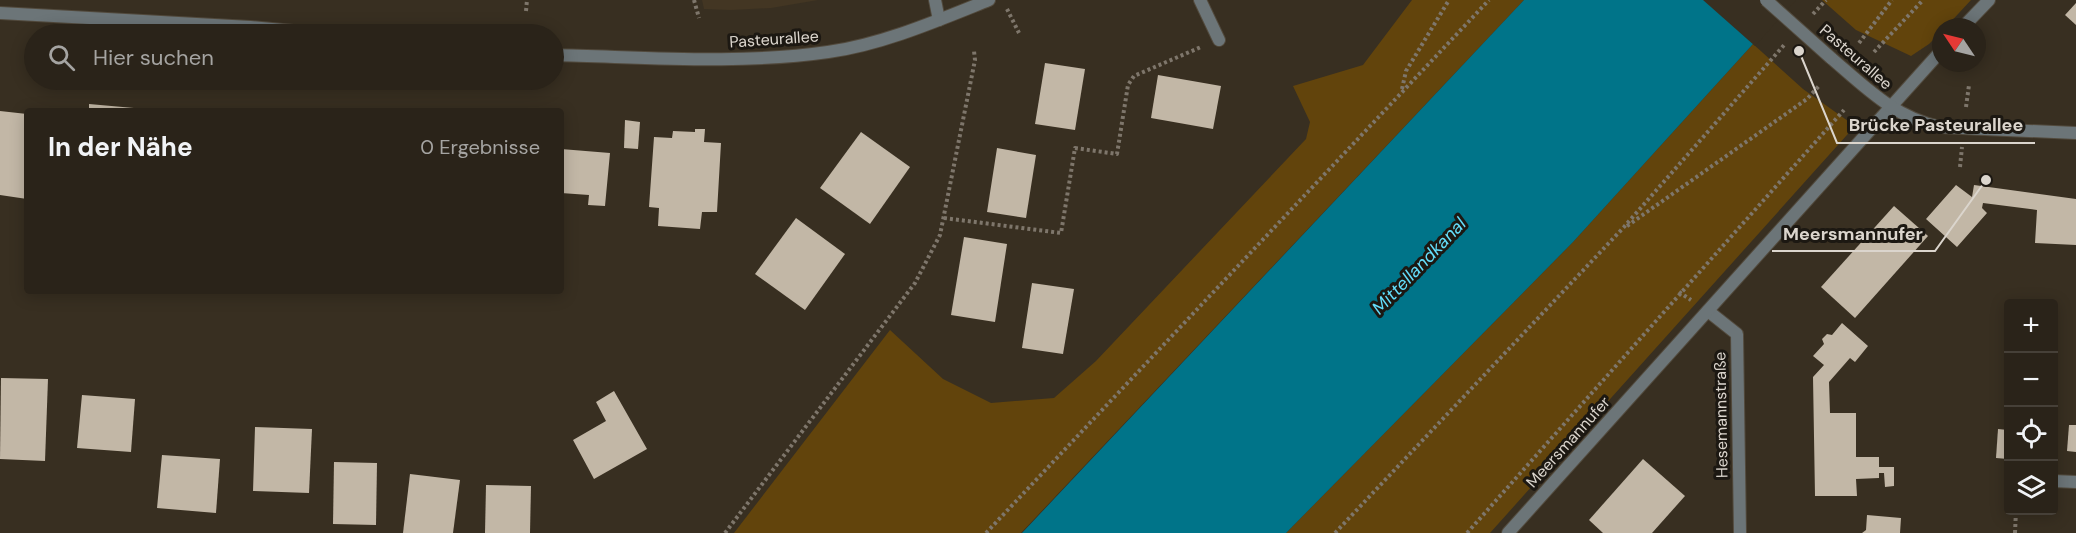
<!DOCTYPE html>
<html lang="de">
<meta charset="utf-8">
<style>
:root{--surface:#2a2319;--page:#322b22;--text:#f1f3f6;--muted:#a5a4a2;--line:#464038}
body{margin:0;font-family:"DM Sans",sans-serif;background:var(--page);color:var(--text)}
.controls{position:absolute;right:18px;bottom:18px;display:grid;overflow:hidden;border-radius:6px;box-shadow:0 3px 15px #0003}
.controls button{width:54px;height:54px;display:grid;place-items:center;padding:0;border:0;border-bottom:2px solid var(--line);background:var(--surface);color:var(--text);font:30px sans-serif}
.compass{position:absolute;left:1932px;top:18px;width:54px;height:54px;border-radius:50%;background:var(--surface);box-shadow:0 3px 15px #0003;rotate:305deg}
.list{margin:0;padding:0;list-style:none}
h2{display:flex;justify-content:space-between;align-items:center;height:78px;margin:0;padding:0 24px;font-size:26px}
h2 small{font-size:20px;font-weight:400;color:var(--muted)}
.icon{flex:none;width:33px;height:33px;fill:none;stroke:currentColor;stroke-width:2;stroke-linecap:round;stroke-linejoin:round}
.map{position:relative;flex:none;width:2076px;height:533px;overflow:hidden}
.search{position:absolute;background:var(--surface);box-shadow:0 3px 15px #0003;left:24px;top:24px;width:540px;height:66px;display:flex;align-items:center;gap:15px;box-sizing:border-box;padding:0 21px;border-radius:33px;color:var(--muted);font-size:22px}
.panel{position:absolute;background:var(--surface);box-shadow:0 3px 15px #0003;left:24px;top:108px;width:540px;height:186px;border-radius:6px}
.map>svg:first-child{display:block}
</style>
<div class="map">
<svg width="2076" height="533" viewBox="0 0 2076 533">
<rect width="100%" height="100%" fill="#382f21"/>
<path fill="#433623" d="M 702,0 L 818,0 L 771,8 L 731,10 L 704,9 Z"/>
<g fill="#62440c">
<path d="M 1412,0 L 1524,0 L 1021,533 L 734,533 L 890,330 L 943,379 L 991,403 L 1054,398 L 1096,361 L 1306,139 L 1310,122 L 1293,86 L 1363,65 Z"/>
<path d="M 1822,0 L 1971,0 L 1946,27 L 1941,27 L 1941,32 L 1929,44 L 1911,56 L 1856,30 Z"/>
<path d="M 1753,44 L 1803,89 L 1855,126 L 1490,533 L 1286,533 L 1573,242 Z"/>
</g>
<path fill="#007489" d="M 1524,0 L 1793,0 L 1573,242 L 1286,533 L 1022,533 Z"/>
<path fill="#382f21" d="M 1703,0 L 1796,0 L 1755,46 Z"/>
<g fill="#c2b7a6">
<path d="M 2076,3 L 2076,25 L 2065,15 Z"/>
<path d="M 1045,63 L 1085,69 L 1075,130 L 1035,124 Z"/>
<path d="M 1158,75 L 1221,86 L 1213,129 L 1151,118 Z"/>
<path d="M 89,104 L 134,108 L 134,111 L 89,111 Z"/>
<path d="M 0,111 L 27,114 L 27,199 L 0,195 Z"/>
<path d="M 625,120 L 640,122 L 638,149 L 624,148 Z"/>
<path d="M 695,129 L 705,129 L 704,142 L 721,143 L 717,212 L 702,212 L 700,229 L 658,226 L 659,208 L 649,207 L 654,137 L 672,138 L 673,131 L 695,132 Z"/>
<path d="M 861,132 L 910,167 L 870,224 L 820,188 Z"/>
<path d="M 997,148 L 1036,155 L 1026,218 L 987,212 Z"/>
<path d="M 561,149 L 610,153 L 605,206 L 588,205 L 589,195 L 561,193 Z"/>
<path d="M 1956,185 L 1972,197 L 1974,185 L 2076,199 L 2076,245 L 2035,243 L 2037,210 L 1983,203 L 1982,208 L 1987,213 L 1957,247 L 1926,219 Z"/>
<path d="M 1894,206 L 1928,236 L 1855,318 L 1821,287 Z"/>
<path d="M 796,218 L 845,254 L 805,310 L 755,274 Z"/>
<path d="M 964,237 L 1007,244 L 995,322 L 951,315 Z"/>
<path d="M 1032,283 L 1074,289 L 1063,354 L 1022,348 Z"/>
<path d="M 1842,323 L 1868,346 L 1855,362 L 1850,358 L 1829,382 L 1830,413 L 1856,413 L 1856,457 L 1879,457 L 1879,467 L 1894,467 L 1894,486 L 1885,487 L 1884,473 L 1879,473 L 1879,478 L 1856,479 L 1857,496 L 1815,496 L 1813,377 L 1824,365 L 1813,356 L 1824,344 L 1822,339 L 1827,334 L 1832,335 Z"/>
<path d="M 1,378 L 48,379 L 45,461 L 0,459 Z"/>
<path d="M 614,391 L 647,449 L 594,479 L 573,440 L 606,421 L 596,402 Z"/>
<path d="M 82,395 L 135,399 L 131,452 L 77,448 Z"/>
<path d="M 2069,425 L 2076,425 L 2076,452 L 2067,451 Z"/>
<path d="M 255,427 L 312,429 L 309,493 L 253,491 Z"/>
<path d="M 1998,429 L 2008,430 L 2008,459 L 1996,458 Z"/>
<path d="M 162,455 L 220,459 L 216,513 L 157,508 Z"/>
<path d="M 1643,459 L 1685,496 L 1652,533 L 1603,533 L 1589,520 Z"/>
<path d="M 334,462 L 377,463 L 376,525 L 333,524 Z"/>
<path d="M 410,474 L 460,480 L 453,533 L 403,533 Z"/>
<path d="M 486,485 L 531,486 L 530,533 L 485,533 Z"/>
<path d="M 1867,515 L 1901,518 L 1900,533 L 1862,533 L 1866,530 Z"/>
</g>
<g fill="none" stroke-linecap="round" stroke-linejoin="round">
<g stroke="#524a3d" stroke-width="14">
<g id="service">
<path d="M 1200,0 L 1219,40"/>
<path d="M 2054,481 L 2076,482"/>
</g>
</g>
<g stroke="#524a3d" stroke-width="14">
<g id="minor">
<path d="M 935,0 L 939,20"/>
<path d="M 1963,27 L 1989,0"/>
<path d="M 1708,311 L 1737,334 L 1740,533"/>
<path d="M 1508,533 L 1941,51"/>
</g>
</g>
<g stroke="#524a3d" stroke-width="14">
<g id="tertiary">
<path d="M 0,13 L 250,27 L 325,34"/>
<path d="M 554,55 C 645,57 737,65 828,52 C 881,45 939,20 989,0"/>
<path d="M 1831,58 C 1865,87 1895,118 1940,127 L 2076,133"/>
</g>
</g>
<g stroke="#7e766b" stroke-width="4" stroke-dasharray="3 3" stroke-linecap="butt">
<path d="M 694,0 L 699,18"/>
<path d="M 1007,9 L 1019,33"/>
<path d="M 526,11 L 527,0"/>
<path d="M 1813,14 L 1826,0"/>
<path d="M 1859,43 L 1892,0"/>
<path d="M 1874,52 L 1923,0"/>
<path d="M 1402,89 L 1406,71 L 1449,0"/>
<path d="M 1966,107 L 1969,85"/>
<path d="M 1960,167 L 1962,147"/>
<path d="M 944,218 L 1061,233 L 1075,148 L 1117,154 L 1128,85 L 1134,76 L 1201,47"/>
<path d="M 1627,226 L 1807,99 L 1819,86"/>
<path d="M 1679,292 L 1691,300"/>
<path d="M 725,533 L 915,283 L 940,235 L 975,60 L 974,51"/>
<path d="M 986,533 L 1489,0"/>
<path d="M 1335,533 L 1624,227 L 1785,44"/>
<path d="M 1467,533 L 1844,110"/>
<path d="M 2015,533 L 2016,510"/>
</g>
<use href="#service" stroke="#6c7578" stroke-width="12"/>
<use href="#minor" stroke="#6c7578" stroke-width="12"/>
<use href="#tertiary" stroke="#6c7578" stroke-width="12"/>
<g stroke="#524a3d" stroke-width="14" stroke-linecap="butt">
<path id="tertiary-bridge" d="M 1766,0 L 1831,58"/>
</g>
<use href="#tertiary-bridge" stroke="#6c7578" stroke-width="12"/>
</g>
<g text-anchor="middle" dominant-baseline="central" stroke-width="6" stroke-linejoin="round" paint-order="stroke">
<g font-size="16" fill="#dbd5cd" stroke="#1c1812">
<text transform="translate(774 39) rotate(-4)">Pasteurallee</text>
<text transform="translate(1856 57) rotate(41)">Pasteurallee</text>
<text transform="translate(1721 415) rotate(-91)">Hesemannstraße</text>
<text transform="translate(1568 442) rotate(-48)">Meersmannufer</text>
</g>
<g font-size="18" font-style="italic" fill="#64defb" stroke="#1c1812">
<text transform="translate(1419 266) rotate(-46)">Mittellandkanal</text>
</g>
</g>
<path fill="none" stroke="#dbd5cd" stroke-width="2" d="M1799 51L1837 143H2035M1986 180L1935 251H1772"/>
<g fill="#dbd5cd" stroke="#1c1812" stroke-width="2">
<circle cx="1799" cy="51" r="6"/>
<circle cx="1986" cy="180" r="6"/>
</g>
<g font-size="18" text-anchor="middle" font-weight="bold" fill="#dbd5cd" stroke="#1c1812" stroke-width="6" stroke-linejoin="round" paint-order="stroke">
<text x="1936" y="131">Brücke Pasteurallee</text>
<text x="1853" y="240">Meersmannufer</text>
</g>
</svg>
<div class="controls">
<button>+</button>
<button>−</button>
<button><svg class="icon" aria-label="locate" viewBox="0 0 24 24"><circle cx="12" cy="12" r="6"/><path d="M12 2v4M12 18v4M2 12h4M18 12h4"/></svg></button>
<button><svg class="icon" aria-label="layers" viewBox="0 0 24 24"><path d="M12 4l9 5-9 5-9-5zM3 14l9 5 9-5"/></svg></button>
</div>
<svg class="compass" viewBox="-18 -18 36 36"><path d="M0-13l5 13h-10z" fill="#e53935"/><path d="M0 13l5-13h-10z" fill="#a5a4a2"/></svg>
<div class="search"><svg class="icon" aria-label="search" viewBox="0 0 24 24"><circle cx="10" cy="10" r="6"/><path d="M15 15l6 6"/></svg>Hier suchen</div>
<section class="panel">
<h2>In der Nähe<small>0 Ergebnisse</small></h2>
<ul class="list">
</ul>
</section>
</div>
